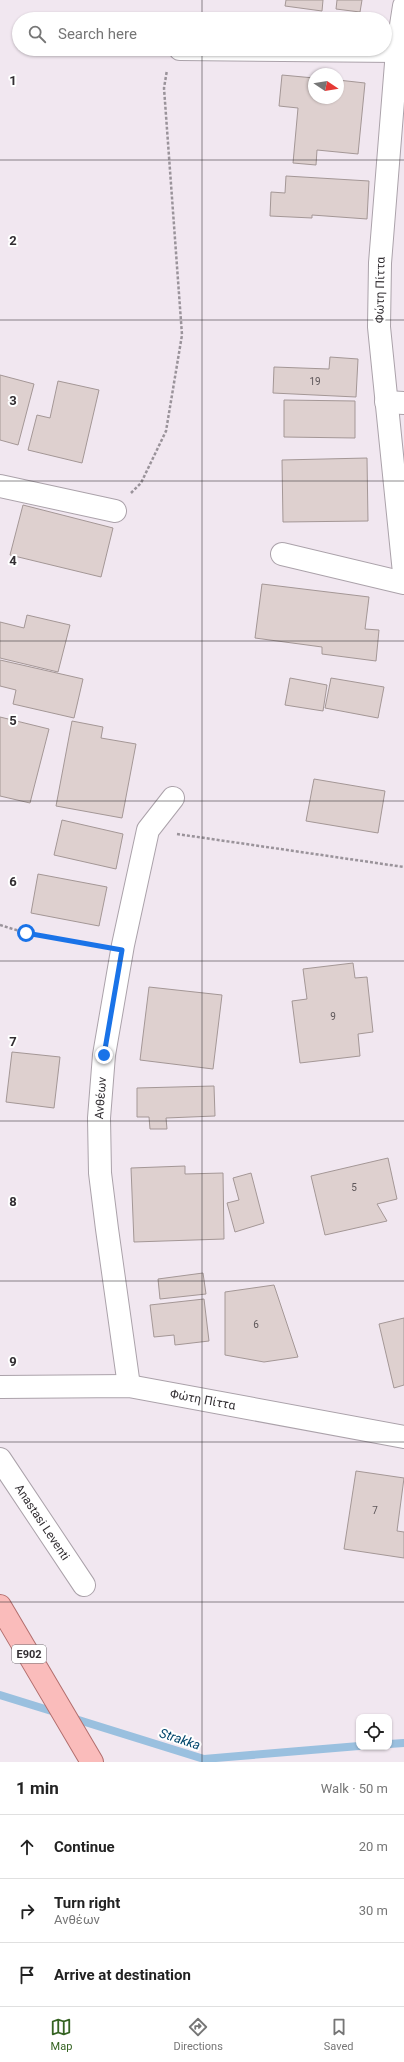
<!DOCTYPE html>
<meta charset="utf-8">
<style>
:root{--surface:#fff;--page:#f6f6f6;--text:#222;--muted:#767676;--line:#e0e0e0;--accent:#356322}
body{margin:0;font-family:Roboto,sans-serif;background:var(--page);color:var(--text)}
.controls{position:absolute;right:12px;bottom:12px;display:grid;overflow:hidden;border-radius:8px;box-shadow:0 1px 3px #0004}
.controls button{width:36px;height:36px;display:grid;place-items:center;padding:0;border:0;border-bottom:1px solid var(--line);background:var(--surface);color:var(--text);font:20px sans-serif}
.compass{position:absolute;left:308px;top:68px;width:36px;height:36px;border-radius:50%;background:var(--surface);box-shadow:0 1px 3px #0004;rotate:102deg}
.stop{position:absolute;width:12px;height:12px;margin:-9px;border:3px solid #1a73e8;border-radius:50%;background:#fff}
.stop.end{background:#1a73e8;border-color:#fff;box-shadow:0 1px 4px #0008}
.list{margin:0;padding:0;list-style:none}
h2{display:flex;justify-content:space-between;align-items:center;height:52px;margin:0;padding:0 16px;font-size:17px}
h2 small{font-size:13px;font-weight:400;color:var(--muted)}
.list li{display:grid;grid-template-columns:26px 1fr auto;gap:12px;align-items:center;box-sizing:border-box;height:64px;padding:0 16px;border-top:1px solid var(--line)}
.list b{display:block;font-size:15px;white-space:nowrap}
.list p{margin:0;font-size:13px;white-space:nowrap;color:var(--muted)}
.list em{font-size:13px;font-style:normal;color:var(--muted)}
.icon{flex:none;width:22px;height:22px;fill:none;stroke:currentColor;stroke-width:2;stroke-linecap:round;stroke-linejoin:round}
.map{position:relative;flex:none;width:404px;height:1762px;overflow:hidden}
.search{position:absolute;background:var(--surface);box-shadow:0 1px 3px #0004;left:12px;right:12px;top:12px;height:44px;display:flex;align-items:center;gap:10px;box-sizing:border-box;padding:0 14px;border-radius:22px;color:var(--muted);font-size:15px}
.sheet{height:244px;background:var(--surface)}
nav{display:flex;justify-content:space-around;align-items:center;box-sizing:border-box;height:56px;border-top:1px solid var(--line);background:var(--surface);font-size:11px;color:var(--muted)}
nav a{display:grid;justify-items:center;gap:2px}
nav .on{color:var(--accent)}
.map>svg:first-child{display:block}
</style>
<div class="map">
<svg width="404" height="1762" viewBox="0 0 404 1762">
<rect width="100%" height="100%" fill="#f1e7f0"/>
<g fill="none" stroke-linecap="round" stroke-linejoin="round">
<g stroke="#9ac0df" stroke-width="8">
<path d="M 0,1695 L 58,1713"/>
<path d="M 69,1717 L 204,1759 L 359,1746"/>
<path d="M 389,1744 L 404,1743"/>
</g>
</g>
<g fill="#ded0cf" stroke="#a49796">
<path d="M 286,0 L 323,0 L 322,11 L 285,6 Z"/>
<path d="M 337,0 L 362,0 L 360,12 L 336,9 Z"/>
<path d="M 282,75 L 314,78 L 314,98 L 338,98 L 338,80 L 365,83 L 358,154 L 317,150 L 316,165 L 293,163 L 298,108 L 279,106 Z"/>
<path d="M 286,176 L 369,181 L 367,219 L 312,215 L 312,218 L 270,216 L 271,192 L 285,193 Z"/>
<path d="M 330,357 L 358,359 L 356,397 L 273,393 L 274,367 L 329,369 Z"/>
<path d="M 0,375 L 34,384 L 18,445 L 0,440 Z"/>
<path d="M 58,381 L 99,390 L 82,463 L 28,450 L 37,415 L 50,418 Z"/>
<path d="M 284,400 L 355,401 L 355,438 L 284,437 Z"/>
<path d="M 367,458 L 368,521 L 283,522 L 282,460 Z"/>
<path d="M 23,505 L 113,528 L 101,577 L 10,555 Z"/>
<path d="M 262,584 L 369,597 L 365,629 L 379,630 L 376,661 L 322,654 L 322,647 L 255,638 Z"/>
<path d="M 27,615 L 70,625 L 58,672 L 0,658 L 0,622 L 24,628 Z"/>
<path d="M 0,660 L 83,679 L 74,718 L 13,704 L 16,690 L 0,686 Z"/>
<path d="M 290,678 L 327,685 L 323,711 L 285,705 Z"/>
<path d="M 331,678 L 384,687 L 378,718 L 325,708 Z"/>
<path d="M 0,717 L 49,729 L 30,803 L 0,796 Z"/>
<path d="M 72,721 L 103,727 L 101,738 L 136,744 L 122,818 L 56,806 Z"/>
<path d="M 314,779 L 385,791 L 378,833 L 306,821 Z"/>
<path d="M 62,820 L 123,834 L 116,869 L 54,855 Z"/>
<path d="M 38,874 L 107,887 L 99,926 L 31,913 Z"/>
<path d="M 353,963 L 355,978 L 367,977 L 373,1032 L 358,1034 L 360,1056 L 300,1063 L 292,1001 L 307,999 L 303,969 Z"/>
<path d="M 149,987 L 222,995 L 213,1069 L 140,1060 Z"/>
<path d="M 12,1052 L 60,1057 L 54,1108 L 6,1102 Z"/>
<path d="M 214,1086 L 215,1116 L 166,1118 L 167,1129 L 150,1129 L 149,1117 L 137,1117 L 137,1088 Z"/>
<path d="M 388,1158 L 397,1199 L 377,1204 L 387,1221 L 325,1235 L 311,1176 Z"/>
<path d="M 185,1166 L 185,1174 L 223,1173 L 224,1239 L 134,1242 L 131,1168 Z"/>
<path d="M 251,1173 L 264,1223 L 235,1232 L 227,1203 L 239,1200 L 233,1178 Z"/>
<path d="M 203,1273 L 206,1294 L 160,1299 L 158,1279 Z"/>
<path d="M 274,1285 L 298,1357 L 264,1362 L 225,1355 L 225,1292 Z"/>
<path d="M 204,1299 L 209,1341 L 175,1345 L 174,1335 L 154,1337 L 150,1305 Z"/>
<path d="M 404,1318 L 404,1385 L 394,1388 L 379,1324 Z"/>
<path d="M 356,1471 L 404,1478 L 397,1531 L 404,1532 L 404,1558 L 344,1549 Z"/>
</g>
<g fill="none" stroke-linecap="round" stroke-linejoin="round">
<g stroke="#aba2aa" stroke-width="24">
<g id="minor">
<path d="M 404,6 L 397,51 L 380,263 L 379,327 L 404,573"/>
<path d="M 180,49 L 397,51"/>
<path d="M 386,402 L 404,403"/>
<path d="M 0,486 L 115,511"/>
<path d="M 282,554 L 404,583"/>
<path id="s1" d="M 129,1386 L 107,1229 L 100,1173 L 99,1118 L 104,1055 L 123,945 L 148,830 L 173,798"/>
<path id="s2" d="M 0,1387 L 129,1386 L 404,1437"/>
<path id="s3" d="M 0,1459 L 84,1585"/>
</g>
</g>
<g stroke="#b26e6d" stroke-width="24">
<path id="major" d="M 0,1606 L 92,1762"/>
</g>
<g stroke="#9a939a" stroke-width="2.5" stroke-dasharray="3 2" stroke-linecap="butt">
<path d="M 131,493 L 141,483 L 166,431 L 182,335 L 164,88 L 167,70"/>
<path d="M 177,834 L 404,867"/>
<path d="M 0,925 L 26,933 L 97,945"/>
</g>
<use href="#minor" stroke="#fff" stroke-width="22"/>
<use href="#major" stroke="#fabcbb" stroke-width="22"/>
</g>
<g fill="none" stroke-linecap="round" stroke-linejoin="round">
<path stroke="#1a73e8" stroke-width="5" d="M 26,933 L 122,950 L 104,1055"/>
</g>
<path fill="none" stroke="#322e32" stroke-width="1" stroke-opacity="0.55" d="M 202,0 L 202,19M 202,49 L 202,1762M 0,160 L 404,160M 0,320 L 404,320M 0,481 L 404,481M 0,641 L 404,641M 0,801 L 404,801M 0,961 L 404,961M 0,1121 L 404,1121M 0,1281 L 404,1281M 0,1442 L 404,1442M 0,1602 L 404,1602"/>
<g text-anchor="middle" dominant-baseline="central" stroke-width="4" stroke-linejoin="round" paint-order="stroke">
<g font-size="10" fill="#5d5659">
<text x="315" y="381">19</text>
<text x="333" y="1016">9</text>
<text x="354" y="1187">5</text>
<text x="256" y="1324">6</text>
<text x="375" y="1510">7</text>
</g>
<rect fill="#fff" stroke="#706d70" stroke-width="1" x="12" y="1645" width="34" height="18" rx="3"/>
<g font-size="11" font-weight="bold" fill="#322e32">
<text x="29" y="1654">E902</text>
</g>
<g font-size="12" fill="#322e32" stroke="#fff">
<text transform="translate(380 290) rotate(-89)">Φώτη Πίττα</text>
<text stroke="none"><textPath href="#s1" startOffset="290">Ανθέων</textPath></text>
<text stroke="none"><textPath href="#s2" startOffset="204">Φώτη Πίττα</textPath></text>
<text stroke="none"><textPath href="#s3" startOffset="76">Anastasi Leventi</textPath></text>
</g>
<g font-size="13" font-style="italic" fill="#00466c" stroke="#fff">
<text transform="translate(180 1739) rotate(18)">Strakka</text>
</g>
</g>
<g font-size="13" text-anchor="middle" font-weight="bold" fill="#322e32" stroke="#fff" stroke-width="4" stroke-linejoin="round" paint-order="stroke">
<text x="13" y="85">1</text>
<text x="13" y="245">2</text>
<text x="13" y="405">3</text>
<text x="13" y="565">4</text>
<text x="13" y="725">5</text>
<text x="13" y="886">6</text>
<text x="13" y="1046">7</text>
<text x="13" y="1206">8</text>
<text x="13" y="1366">9</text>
</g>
</svg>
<div class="controls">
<button><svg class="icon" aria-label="locate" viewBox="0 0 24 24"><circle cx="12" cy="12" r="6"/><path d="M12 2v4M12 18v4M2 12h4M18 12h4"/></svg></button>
</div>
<svg class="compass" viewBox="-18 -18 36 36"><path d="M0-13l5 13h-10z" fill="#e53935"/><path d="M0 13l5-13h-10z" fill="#767676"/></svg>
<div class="stop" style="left:26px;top:933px"></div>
<div class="stop end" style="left:104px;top:1055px"></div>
<div class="search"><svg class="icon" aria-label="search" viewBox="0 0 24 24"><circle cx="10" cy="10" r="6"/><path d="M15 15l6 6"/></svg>Search here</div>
</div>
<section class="sheet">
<h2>1 min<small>Walk · 50 m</small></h2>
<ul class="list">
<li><svg class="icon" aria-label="ahead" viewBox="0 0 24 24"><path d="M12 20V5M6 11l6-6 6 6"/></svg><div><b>Continue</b></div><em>20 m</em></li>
<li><svg class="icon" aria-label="right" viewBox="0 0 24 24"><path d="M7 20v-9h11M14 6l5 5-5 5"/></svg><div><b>Turn right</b><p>Ανθέων</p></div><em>30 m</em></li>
<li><svg class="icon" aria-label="arrive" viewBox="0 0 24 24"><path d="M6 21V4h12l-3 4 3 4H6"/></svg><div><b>Arrive at destination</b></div></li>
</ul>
</section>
<nav>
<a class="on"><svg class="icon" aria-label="map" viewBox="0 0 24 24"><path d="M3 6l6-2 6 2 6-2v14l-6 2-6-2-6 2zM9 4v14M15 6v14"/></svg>Map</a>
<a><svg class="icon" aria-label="directions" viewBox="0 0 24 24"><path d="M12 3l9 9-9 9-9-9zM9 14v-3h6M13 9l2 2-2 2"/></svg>Directions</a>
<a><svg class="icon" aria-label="saved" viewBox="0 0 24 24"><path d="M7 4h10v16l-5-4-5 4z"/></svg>Saved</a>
</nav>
